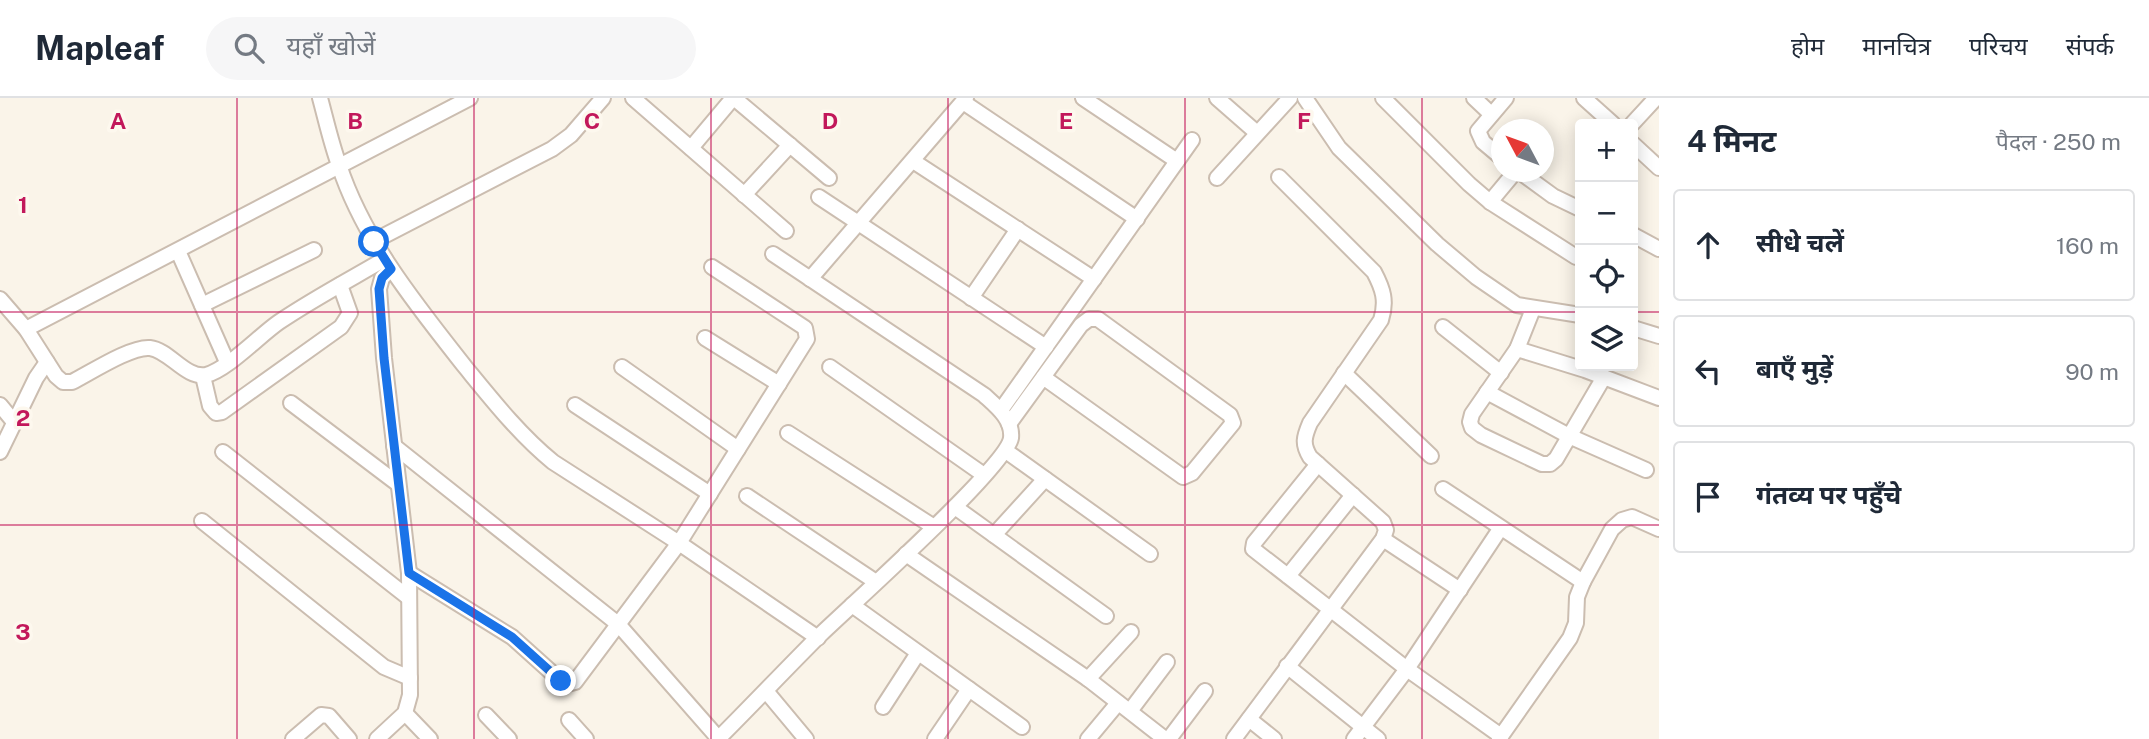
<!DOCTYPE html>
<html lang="hi">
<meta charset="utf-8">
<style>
:root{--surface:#fff;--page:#f6f6f7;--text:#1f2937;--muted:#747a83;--line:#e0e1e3}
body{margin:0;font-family:"Public Sans","Noto Sans Devanagari",sans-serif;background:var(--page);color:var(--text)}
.controls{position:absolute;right:21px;top:21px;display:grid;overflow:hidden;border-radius:7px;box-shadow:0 4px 18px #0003}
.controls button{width:63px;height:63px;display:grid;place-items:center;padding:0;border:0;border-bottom:2px solid var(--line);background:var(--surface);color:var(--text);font:35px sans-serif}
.compass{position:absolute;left:1491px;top:21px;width:63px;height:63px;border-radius:50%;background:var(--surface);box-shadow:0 4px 18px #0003;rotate:311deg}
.stop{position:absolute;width:21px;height:21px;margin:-16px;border:5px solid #1a73e8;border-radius:50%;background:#fff}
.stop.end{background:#1a73e8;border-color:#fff;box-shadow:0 2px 7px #0008}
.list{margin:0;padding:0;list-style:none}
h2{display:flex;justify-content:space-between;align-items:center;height:91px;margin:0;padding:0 28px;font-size:30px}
h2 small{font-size:23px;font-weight:400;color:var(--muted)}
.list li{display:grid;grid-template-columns:46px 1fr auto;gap:21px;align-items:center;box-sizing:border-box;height:112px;margin:0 14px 14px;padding:0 14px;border:2px solid var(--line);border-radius:7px}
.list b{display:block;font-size:26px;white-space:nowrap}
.list em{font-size:23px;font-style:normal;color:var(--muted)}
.icon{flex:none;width:38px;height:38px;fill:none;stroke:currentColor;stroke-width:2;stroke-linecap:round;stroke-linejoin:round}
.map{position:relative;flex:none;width:1659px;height:641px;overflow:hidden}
header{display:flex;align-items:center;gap:42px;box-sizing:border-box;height:98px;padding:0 35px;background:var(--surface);border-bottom:2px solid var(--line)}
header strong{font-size:33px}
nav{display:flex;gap:38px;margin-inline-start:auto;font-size:24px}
.search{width:490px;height:63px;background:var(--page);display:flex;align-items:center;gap:18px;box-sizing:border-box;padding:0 24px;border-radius:38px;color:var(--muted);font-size:26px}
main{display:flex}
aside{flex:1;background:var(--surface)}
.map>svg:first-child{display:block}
</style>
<header>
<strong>Mapleaf</strong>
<div class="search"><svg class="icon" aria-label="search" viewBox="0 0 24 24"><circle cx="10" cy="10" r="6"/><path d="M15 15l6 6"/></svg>यहाँ खोजें</div>
<nav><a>होम</a><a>मानचित्र</a><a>परिचय</a><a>संपर्क</a></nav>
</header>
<main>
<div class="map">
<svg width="1659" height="641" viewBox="0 0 1659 641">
<rect width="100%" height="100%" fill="#faf4e9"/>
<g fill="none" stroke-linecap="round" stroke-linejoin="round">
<g stroke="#cbbdb0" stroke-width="18">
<g id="street">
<path d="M 320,0 C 326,22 331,45 339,67 C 364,143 417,208 466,270 C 493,303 520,337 553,364 L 679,445 L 818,540"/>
<path d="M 633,0 L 786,133"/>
<path d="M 734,0 L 829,80"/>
<path d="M 1083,0 L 1177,63"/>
<path d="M 1217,0 L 1257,35"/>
<path d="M 1305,0 L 1339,50 L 1437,146 L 1476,179 L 1517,207 L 1580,217"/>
<path d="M 1383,0 L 1469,86 L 1490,104 L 1576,159"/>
<path d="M 1474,0 L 1491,16"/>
<path d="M 1584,0 L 1613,26"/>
<path d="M 963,4 L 1137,121"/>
<path d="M 1632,26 L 1656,0"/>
<path d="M 1633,46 L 1659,70"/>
<path d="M 691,50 L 733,0"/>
<path d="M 1502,60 L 1483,44 L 1478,33 L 1506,0"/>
<path d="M 913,63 L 1094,181"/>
<path d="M 1520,74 L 1553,98 L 1580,111"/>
<path d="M 1217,80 L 1290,0"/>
<path d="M 744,97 L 790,47"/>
<path d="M 819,99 L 1046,249"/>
<path d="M 1490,104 L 1515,74"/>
<path d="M 1633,137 L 1659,151"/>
<path d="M 374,143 L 552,51 L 571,37 L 603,0"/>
<path d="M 178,153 L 227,264"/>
<path d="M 810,181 L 966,0"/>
<path d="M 971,200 L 1018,131"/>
<path d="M 0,201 L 26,231 L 56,278 L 63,284 L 72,284 C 90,275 131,248 150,250 C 169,252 186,281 206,277 C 227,272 260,237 279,224 C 313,201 349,182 385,161"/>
<path d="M 202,207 L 314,152"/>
<path d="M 1533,211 L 1517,251 L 1472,316 L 1470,324 L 1472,330 L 1481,337 L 1542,366 L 1550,366 L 1556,361 L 1604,279"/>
<path d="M 1443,229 L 1501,275"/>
<path d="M 1633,230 L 1659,238"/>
<path d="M 26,231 L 470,0"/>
<path d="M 705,240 L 779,286"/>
<path d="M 1517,251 L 1585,272 L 1659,300"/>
<path d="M 622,269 L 738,351"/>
<path d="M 830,269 L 984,377"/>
<path d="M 1344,275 L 1431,358"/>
<path d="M 203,278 L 210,308 L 216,315 L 222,314 L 341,229 L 350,215 L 340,187"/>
<path d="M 1487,294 L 1569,338 L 1646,372"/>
<path d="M 291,305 L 398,386"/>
<path d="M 0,307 L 14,324"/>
<path d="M 575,307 L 710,396"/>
<path d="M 1001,312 L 1192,42"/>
<path d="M 1009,326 L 1081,227 L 1089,221 L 1098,221 L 1230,317 L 1233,325 L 1192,375 L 1183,379 L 1043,279"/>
<path d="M 788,335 L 934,429"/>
<path d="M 394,348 L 618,526 L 719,641"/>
<path d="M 1006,353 L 1150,456"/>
<path d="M 0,354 L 36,280 L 47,264"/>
<path d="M 223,354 L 409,500"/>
<path d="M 1318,366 L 1254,445 L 1253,451 L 1407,571 L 1501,638"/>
<path d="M 1443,391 L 1583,484"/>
<path d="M 747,398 L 876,484"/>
<path d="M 955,409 L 1106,518"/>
<path d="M 202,423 L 384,569 L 410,580"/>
<path d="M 994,437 L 1045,381"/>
<path d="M 1383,441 L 1460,492"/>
<path d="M 906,456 L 1088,581 L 1165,641"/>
<path d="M 409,475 L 512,539 L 561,583 L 567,586 L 575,584 L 679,445 L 807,241 L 805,230 L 712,169"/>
<path d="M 1288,478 L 1353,397"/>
<path d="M 852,507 L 1022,629"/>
<path d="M 1287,568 L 1378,641"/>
<path d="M 1088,581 L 1131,534"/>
<path d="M 766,593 L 806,641"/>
<path d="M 883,609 L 918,555"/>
<path d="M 1130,613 L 1167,564"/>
<path d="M 405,615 L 430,641"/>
<path d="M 486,617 L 509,641"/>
<path d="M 1249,621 L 1274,641"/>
<path d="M 569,622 L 586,641"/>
<path d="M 293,641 L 321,617 L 329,618 L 349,641"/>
<path d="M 377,641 L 405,615 L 410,597 L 409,475 L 384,260 L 379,191 L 382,180 L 391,171"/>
<path d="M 718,641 C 752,607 785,572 819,538 C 849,509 1007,368 1011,340 C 1013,321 996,308 984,297 L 773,156"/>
<path d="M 935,641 L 969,591"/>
<path d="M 1088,641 L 1118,605"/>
<path d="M 1169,641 L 1205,593"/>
<path d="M 1234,641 L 1383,441 L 1386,432 L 1383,424 L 1310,359 C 1302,346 1304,339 1310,325 L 1381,222 C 1387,203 1383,191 1374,174 L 1279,79"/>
<path d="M 1354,641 L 1407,571 L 1500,431"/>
<path d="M 1499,641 L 1570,540 L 1576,525 L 1577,499 L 1583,484 L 1612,431 L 1622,422 L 1632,419 L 1659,431"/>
</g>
</g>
<use href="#street" stroke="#fff" stroke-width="14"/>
</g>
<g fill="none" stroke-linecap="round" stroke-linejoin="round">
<path stroke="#1a73e8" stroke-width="9" d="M 374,144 L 391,171 L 382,180 L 379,191 L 384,260 L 409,475 L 512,539 L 561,583"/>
</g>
<path fill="none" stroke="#c2185b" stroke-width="2" stroke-opacity="0.55" d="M 237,0 L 237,641M 474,0 L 474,641M 711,0 L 711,641M 948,0 L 948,641M 1185,0 L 1185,641M 1422,0 L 1422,641M 0,214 L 1580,214M 1633,214 L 1659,214M 0,427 L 1659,427"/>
<g font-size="23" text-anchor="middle" font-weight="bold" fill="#c2185b" stroke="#fdf8ee" stroke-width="7" stroke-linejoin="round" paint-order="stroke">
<text x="118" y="31">A</text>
<text x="355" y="31">B</text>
<text x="592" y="31">C</text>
<text x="830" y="31">D</text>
<text x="1066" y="31">E</text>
<text x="1304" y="31">F</text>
<text x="23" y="115">1</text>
<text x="23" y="328">2</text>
<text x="23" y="542">3</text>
</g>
</svg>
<div class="controls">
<button>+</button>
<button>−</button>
<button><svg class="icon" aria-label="locate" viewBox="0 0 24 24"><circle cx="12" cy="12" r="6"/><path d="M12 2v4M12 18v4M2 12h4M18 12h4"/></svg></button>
<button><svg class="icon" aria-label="layers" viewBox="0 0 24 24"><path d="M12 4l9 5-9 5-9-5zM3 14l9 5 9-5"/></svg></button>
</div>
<svg class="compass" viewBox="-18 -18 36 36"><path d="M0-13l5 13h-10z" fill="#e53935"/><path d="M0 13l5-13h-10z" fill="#747a83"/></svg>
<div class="stop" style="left:374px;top:144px"></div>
<div class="stop end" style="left:561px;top:583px"></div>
</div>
<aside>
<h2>4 मिनट<small>पैदल · 250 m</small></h2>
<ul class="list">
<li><svg class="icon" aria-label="ahead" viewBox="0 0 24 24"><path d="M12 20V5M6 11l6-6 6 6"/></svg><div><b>सीधे चलें</b></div><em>160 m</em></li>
<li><svg class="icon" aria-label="left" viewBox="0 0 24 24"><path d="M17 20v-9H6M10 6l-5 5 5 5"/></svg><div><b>बाएँ मुड़ें</b></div><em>90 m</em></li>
<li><svg class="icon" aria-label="arrive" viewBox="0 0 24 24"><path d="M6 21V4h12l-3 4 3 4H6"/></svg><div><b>गंतव्य पर पहुँचे</b></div></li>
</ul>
</aside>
</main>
